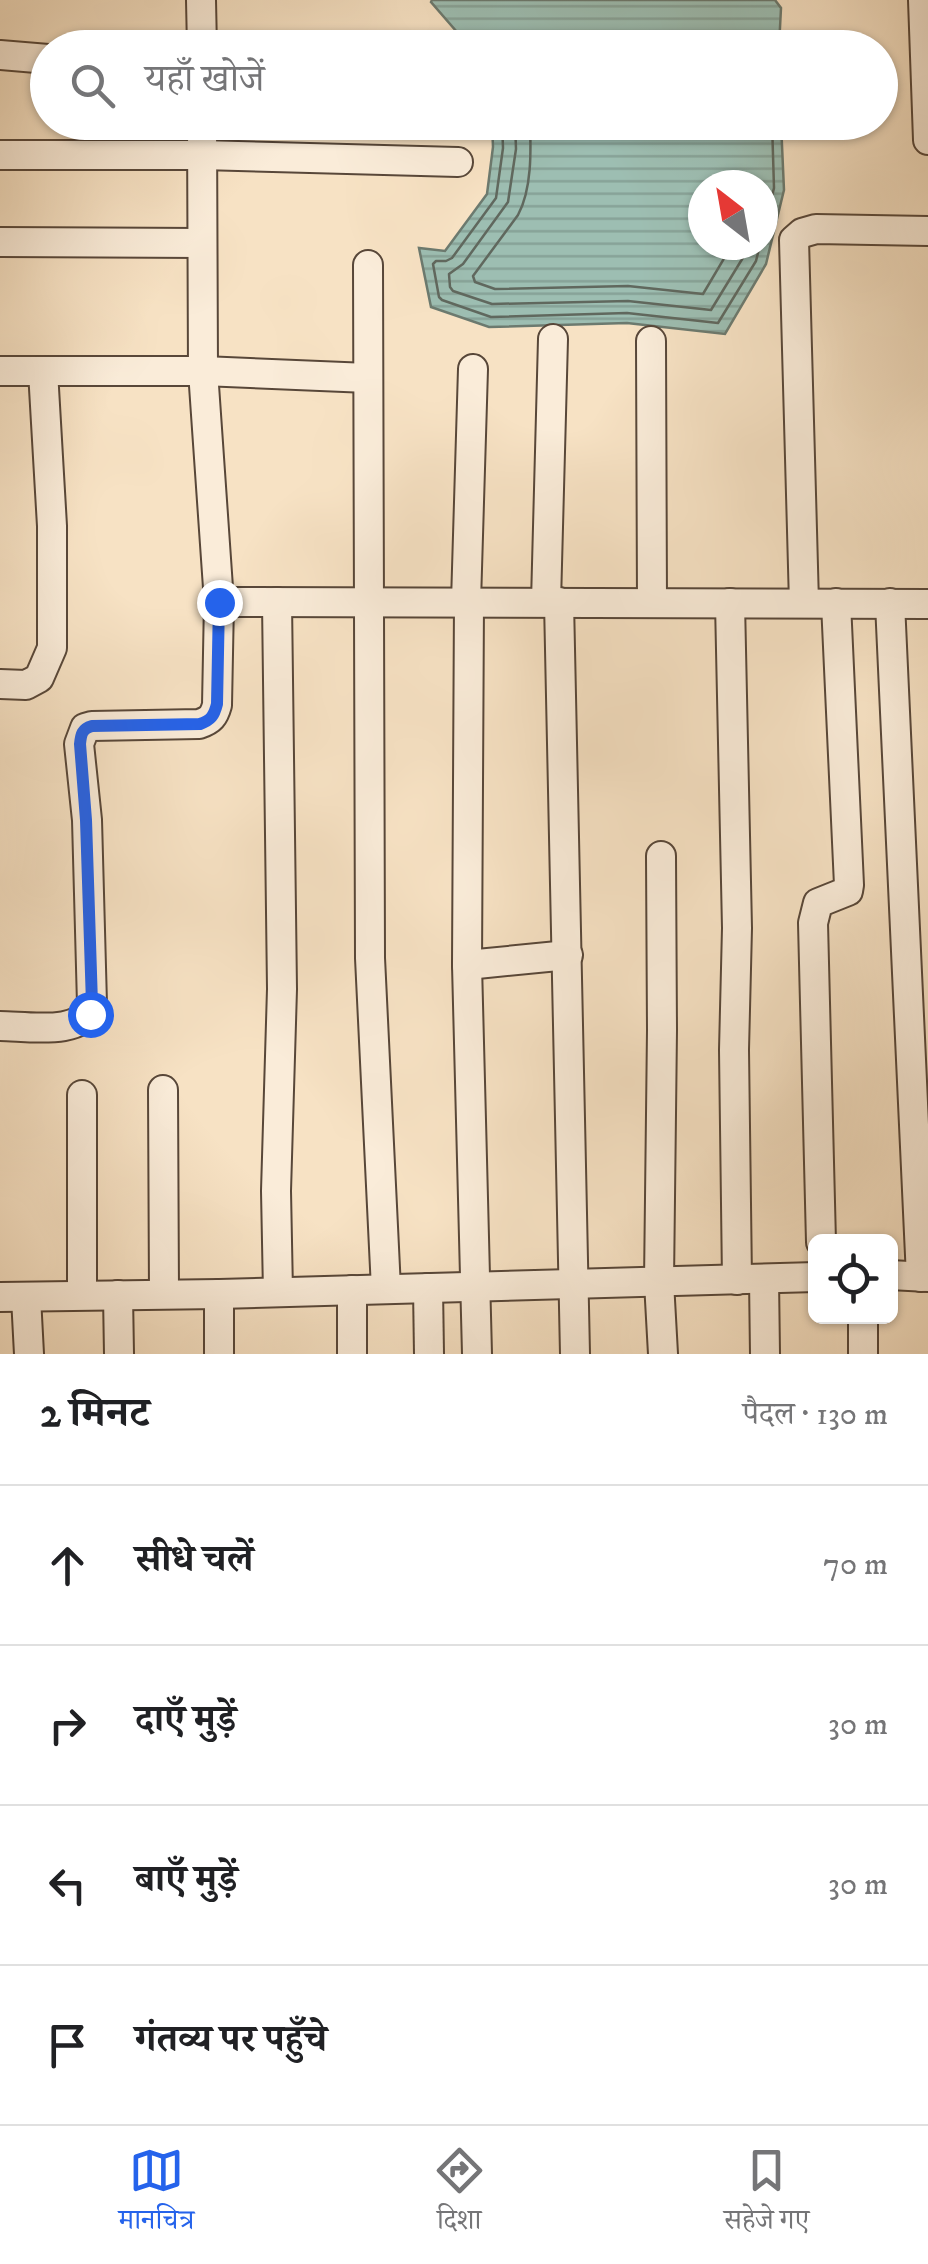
<!DOCTYPE html>
<html lang="hi">
<meta charset="utf-8">
<style>
:root{--surface:#fff;--page:#f6f6f6;--text:#202124;--muted:#757577;--line:#e0e0e0;--accent:#2563eb}
body{margin:0;font-family:"IM FELL DW Pica","Noto Serif Devanagari",serif;background:var(--page);color:var(--text)}
.controls{position:absolute;right:30px;bottom:30px;display:grid;overflow:hidden;border-radius:15px;box-shadow:0 2px 8px #0004}
.controls button{width:90px;height:90px;display:grid;place-items:center;padding:0;border:0;border-bottom:2px solid var(--line);background:var(--surface);color:var(--text);font:50px sans-serif}
.compass{position:absolute;left:688px;top:170px;width:90px;height:90px;border-radius:50%;background:var(--surface);box-shadow:0 2px 8px #0004;rotate:329deg}
.stop{position:absolute;width:30px;height:30px;margin:-22px;border:8px solid #2563eb;border-radius:50%;background:#fff}
.stop.end{background:#2563eb;border-color:#fff;box-shadow:0 2px 10px #0008}
.list{margin:0;padding:0;list-style:none}
h2{display:flex;justify-content:space-between;align-items:center;height:130px;margin:0;padding:0 40px;font-size:42px}
h2 small{font-size:32px;font-weight:400;color:var(--muted)}
.list li{display:grid;grid-template-columns:65px 1fr auto;gap:30px;align-items:center;box-sizing:border-box;height:160px;padding:0 40px;border-top:2px solid var(--line)}
.list b{display:block;font-size:38px;white-space:nowrap}
.list em{font-size:32px;font-style:normal;color:var(--muted)}
.icon{flex:none;width:55px;height:55px;fill:none;stroke:currentColor;stroke-width:2;stroke-linecap:round;stroke-linejoin:round}
.map{position:relative;flex:none;width:928px;height:1354px;overflow:hidden}
.search{position:absolute;background:var(--surface);box-shadow:0 2px 8px #0004;left:30px;right:30px;top:30px;height:110px;display:flex;align-items:center;gap:25px;box-sizing:border-box;padding:0 35px;border-radius:55px;color:var(--muted);font-size:38px}
.sheet{height:770px;background:var(--surface)}
nav{display:flex;justify-content:space-around;align-items:center;box-sizing:border-box;height:140px;border-top:2px solid var(--line);background:var(--surface);font-size:28px;color:var(--muted)}
nav a{display:grid;justify-items:center;gap:5px}
nav .on{color:var(--accent)}
.map>svg:first-child{display:block}
</style>
<div class="map">
<svg width="928" height="1354" viewBox="0 0 928 1354">
<defs>
<pattern id="water-rules" width="6" height="5" patternUnits="userSpaceOnUse" patternTransform="scale(2.5)"><rect width="6" height="5" fill="#9dbeb2"/><path d="M0 2.5h6" fill="none" stroke="#87a298"/></pattern>
</defs>
<rect width="100%" height="100%" fill="#f7e2c4"/>
<filter id="stains"><feTurbulence type="fractalNoise" baseFrequency=".002" numOctaves="4"/><feColorMatrix values="0 0 0 0 .2 0 0 0 0 .09 0 0 0 0 .02 0 0 0 .5 -.17"/></filter>
<radialGradient id="worn" r=".72"><stop offset=".6" stop-color="#630" stop-opacity="0"/><stop offset="1" stop-color="#630" stop-opacity=".3"/></radialGradient>
<g fill="url(#water-rules)" stroke="#6c7a6f" stroke-width="2.5" fill-rule="evenodd">
<path d="M 432,0 L 775,0 L 781,8 L 779,47 L 470,47 L 431,2 Z"/>
<path d="M 492,123 L 781,123 L 784,190 L 766,264 L 725,334 L 627,323 L 489,327 L 431,307 L 419,248 L 445,251 L 487,194 L 493,147 ZM 703,185 L 763,185 L 763,245 L 703,245 Z"/>
</g>
<g fill="none" stroke-linecap="round" stroke-linejoin="round">
<g stroke="#60685e" stroke-width="2.5">
<path d="M 502,122 L 503,148 L 496,198 L 452,258 L 446,261 L 436,261 L 433,264 L 439,297 L 442,300 L 491,317 L 627,313 L 718,323 L 756,261 L 760,245"/>
<path d="M 515,122 L 516,149 L 508,202 L 463,264 L 449,274 L 450,287 L 453,291 L 492,304 L 628,301 L 711,310 L 744,256 L 747,245"/>
<path d="M 530,122 C 531,151 532,189 518,215 L 473,276 L 475,282 L 495,289 L 628,286 L 703,294 L 732,245"/>
<path d="M 763,233 L 774,188 L 772,122"/>
</g>
<g stroke="#584739" stroke-width="32">
<g id="minor">
<path d="M 201,0 L 202,48"/>
<path d="M 923,0 L 928,140"/>
<path d="M 0,55 L 48,59"/>
<path d="M 0,155 L 202,155 L 458,162"/>
<path d="M 0,242 L 202,243"/>
<path d="M 368,265 L 370,958 L 386,1289"/>
<path d="M 651,341 L 652,603"/>
<path d="M 0,371 L 203,371 L 368,378"/>
<path d="M 219,602 L 928,604"/>
<path d="M 277,602 L 282,989 L 276,1191 L 278,1292"/>
<path d="M 466,602 L 473,369"/>
<path d="M 469,602 L 467,965 L 477,1354"/>
<path d="M 546,602 L 553,339"/>
<path d="M 559,602 L 575,1354"/>
<path d="M 730,603 L 737,928 L 734,1050 L 737,1280"/>
<path d="M 804,603 L 794,240 L 802,233 L 816,229 L 928,231"/>
<path d="M 890,603 L 921,1277"/>
<path d="M 0,684 L 26,685 L 39,678 L 52,648 L 52,526 L 43,371"/>
<path d="M 661,856 L 662,1030 L 659,1282 L 663,1354"/>
<path d="M 467,965 L 568,955"/>
<path d="M 0,1026 C 27,1026 85,1037 92,1004 L 87,820 L 79,744 L 85,728 L 92,726 L 199,724 C 211,720 214,716 217,705 L 219,602 L 203,371 L 202,122"/>
<path d="M 163,1090 L 164,1293"/>
<path d="M 821,1242 L 813,923 L 818,903 L 848,891 L 849,885 L 836,603"/>
<path d="M 890,1275 L 928,1277"/>
<path d="M 764,1279 L 765,1354"/>
<path d="M 428,1288 L 429,1354"/>
<path d="M 219,1294 L 219,1354"/>
<path d="M 82,1295 L 82,1095"/>
<path d="M 118,1295 L 119,1354"/>
<path d="M 0,1297 L 219,1294 L 816,1277"/>
<path d="M 26,1297 L 29,1354"/>
<path d="M 352,1354 L 352,1290"/>
<path d="M 863,1354 L 863,1316"/>
</g>
</g>
<use href="#minor" stroke="#faecd9" stroke-width="28"/>
</g>
<g fill="none" stroke-linecap="round" stroke-linejoin="round">
<path stroke="#2563eb" stroke-width="12" d="M 90,1014 L 92,1004 L 86,820 L 80,744 C 81,734 82,729 92,726 L 200,724 C 211,720 214,716 217,704 L 219,602"/>
</g>
<rect width="100%" height="100%" filter="url(#stains)"/>
<rect width="100%" height="100%" fill="url(#worn)"/>
</svg>
<div class="controls">
<button><svg class="icon" aria-label="locate" viewBox="0 0 24 24"><circle cx="12" cy="12" r="6"/><path d="M12 2v4M12 18v4M2 12h4M18 12h4"/></svg></button>
</div>
<svg class="compass" viewBox="-18 -18 36 36"><path d="M0-13l5 13h-10z" fill="#e53935"/><path d="M0 13l5-13h-10z" fill="#757577"/></svg>
<div class="stop" style="left:90px;top:1014px"></div>
<div class="stop end" style="left:219px;top:602px"></div>
<div class="search"><svg class="icon" aria-label="search" viewBox="0 0 24 24"><circle cx="10" cy="10" r="6"/><path d="M15 15l6 6"/></svg>यहाँ खोजें</div>
</div>
<section class="sheet">
<h2>2 मिनट<small>पैदल · 130 m</small></h2>
<ul class="list">
<li><svg class="icon" aria-label="ahead" viewBox="0 0 24 24"><path d="M12 20V5M6 11l6-6 6 6"/></svg><div><b>सीधे चलें</b></div><em>70 m</em></li>
<li><svg class="icon" aria-label="right" viewBox="0 0 24 24"><path d="M7 20v-9h11M14 6l5 5-5 5"/></svg><div><b>दाएँ मुड़ें</b></div><em>30 m</em></li>
<li><svg class="icon" aria-label="left" viewBox="0 0 24 24"><path d="M17 20v-9H6M10 6l-5 5 5 5"/></svg><div><b>बाएँ मुड़ें</b></div><em>30 m</em></li>
<li><svg class="icon" aria-label="arrive" viewBox="0 0 24 24"><path d="M6 21V4h12l-3 4 3 4H6"/></svg><div><b>गंतव्य पर पहुँचे</b></div></li>
</ul>
</section>
<nav>
<a class="on"><svg class="icon" aria-label="map" viewBox="0 0 24 24"><path d="M3 6l6-2 6 2 6-2v14l-6 2-6-2-6 2zM9 4v14M15 6v14"/></svg>मानचित्र</a>
<a><svg class="icon" aria-label="directions" viewBox="0 0 24 24"><path d="M12 3l9 9-9 9-9-9zM9 14v-3h6M13 9l2 2-2 2"/></svg>दिशा</a>
<a><svg class="icon" aria-label="saved" viewBox="0 0 24 24"><path d="M7 4h10v16l-5-4-5 4z"/></svg>सहेजे गए</a>
</nav>
